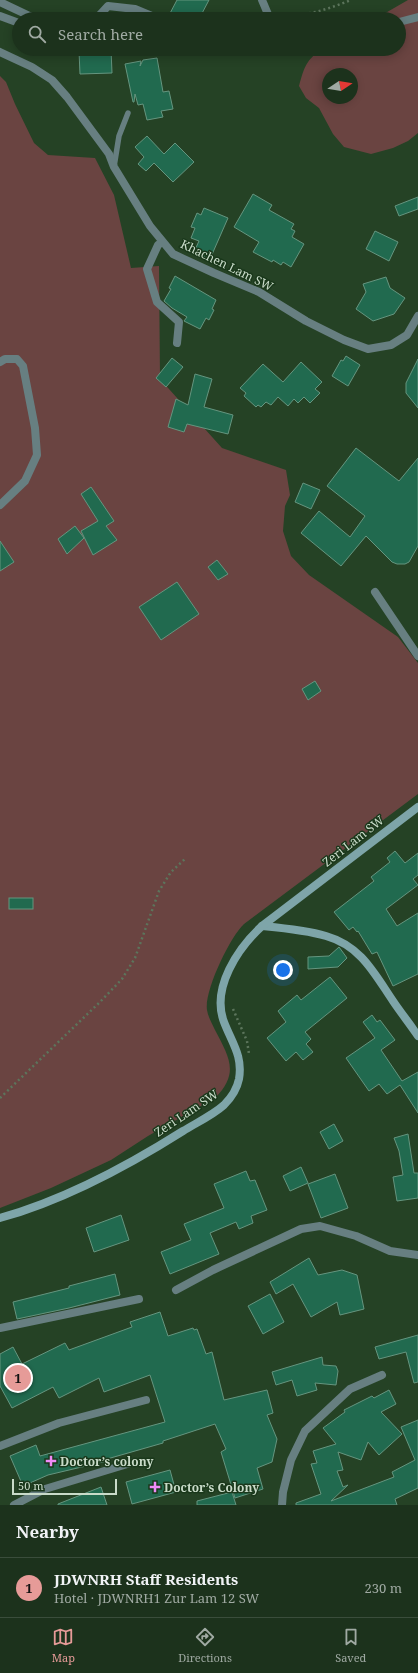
<!DOCTYPE html>
<meta charset="utf-8">
<style>
:root{--surface:#1c321c;--page:#293e29;--text:#f1f3f6;--muted:#a0aaa3;--line:#3a4d3b;--accent:#e69b98}
body{margin:0;font-family:"Noto Serif",serif;background:var(--page);color:var(--text)}
.compass{position:absolute;left:322px;top:68px;width:36px;height:36px;border-radius:50%;background:var(--surface);box-shadow:0 2px 10px #0003;rotate:78deg}
.scale{position:absolute;left:12px;bottom:10px;width:105px;box-sizing:border-box;padding-left:4px;border:2px solid #c9dbc9;border-top:0;font-size:11px;line-height:14px;white-space:nowrap;color:#c9dbc9;-webkit-text-stroke:3px #1a381b;paint-order:stroke}
.you{position:absolute;left:283px;top:970px;width:14px;height:14px;margin:-10px;border:3px solid #fff;border-radius:50%;background:#1a73e8;box-shadow:0 0 0 6px #1a73e833}
.badge{display:grid;place-items:center;width:26px;height:26px;border-radius:50%;background:var(--accent);color:#111;font-size:13px;font-weight:700}
.pin{position:absolute;translate:-50% -50%;border:2px solid #fff;box-shadow:0 1px 4px #0006}
.list{margin:0;padding:0;list-style:none}
h2{display:flex;justify-content:space-between;align-items:center;height:52px;margin:0;padding:0 16px;font-size:17px}
h2 small{font-size:13px;font-weight:400;color:var(--muted)}
.list li{display:grid;grid-template-columns:26px 1fr auto;gap:12px;align-items:center;box-sizing:border-box;height:60px;padding:0 16px;border-top:1px solid var(--line)}
.list b{display:block;font-size:15px;white-space:nowrap}
.list p{margin:0;font-size:13px;white-space:nowrap;color:var(--muted)}
.list em{font-size:13px;font-style:normal;color:var(--muted)}
.icon{flex:none;width:22px;height:22px;fill:none;stroke:currentColor;stroke-width:2;stroke-linecap:round;stroke-linejoin:round}
.map{position:relative;flex:none;width:418px;height:1505px;overflow:hidden}
.search{position:absolute;background:var(--surface);box-shadow:0 2px 10px #0003;left:12px;right:12px;top:12px;height:44px;display:flex;align-items:center;gap:10px;box-sizing:border-box;padding:0 14px;border-radius:22px;color:var(--muted);font-size:15px}
.sheet{height:112px;background:var(--surface)}
nav{display:flex;justify-content:space-around;align-items:center;box-sizing:border-box;height:56px;border-top:1px solid var(--line);background:var(--surface);font-size:11px;color:var(--muted)}
nav a{display:grid;justify-items:center;gap:2px}
nav .on{color:var(--accent)}
.map>svg:first-child{display:block}
</style>
<div class="map">
<svg width="418" height="1505" viewBox="0 0 418 1505">
<rect width="100%" height="100%" fill="#254225"/>
<g fill="#6a4441" fill-rule="evenodd">
<path d="M 408,0 L 418,0 L 418,133 L 408,141 L 393,148 L 371,154 L 344,147 L 333,134 L 319,108 L 306,98 L 299,86 C 304,68 306,59 323,49 L 399,49 L 399,19 L 375,19 ZM 328,74 L 352,74 L 352,98 L 328,98 Z"/>
<path d="M 0,76 L 6,82 L 15,104 L 34,143 L 48,155 L 95,158 L 114,195 L 131,268 L 159,266 L 160,379 L 222,448 L 286,470 L 290,495 L 285,506 L 283,531 L 291,556 L 309,575 L 398,637 L 418,663 L 418,794 L 244,924 C 230,937 204,991 207,1010 C 208,1017 212,1023 215,1030 C 229,1057 240,1073 215,1098 L 148,1136 L 111,1160 L 51,1188 L 0,1208 Z"/>
</g>
<g fill="#216a4f" stroke="#65957f">
<path d="M 177,0 L 209,0 L 199,19 L 167,19 Z"/>
<path d="M 111,49 L 112,73 L 80,74 L 79,51 Z"/>
<path d="M 157,58 L 163,92 L 169,91 L 173,109 L 161,111 L 163,117 L 147,120 L 143,104 L 138,105 L 135,94 L 134,102 L 133,102 L 125,64 L 141,61 L 140,66 L 143,60 Z"/>
<path d="M 147,136 L 164,154 L 175,143 L 194,162 L 173,182 L 154,163 L 146,171 L 138,164 L 144,157 L 135,147 Z"/>
<path d="M 253,194 L 272,205 L 269,210 L 294,224 L 291,229 L 295,231 L 292,237 L 304,244 L 291,267 L 283,262 L 281,265 L 273,260 L 272,262 L 253,252 L 259,242 L 234,227 Z"/>
<path d="M 418,197 L 418,209 L 399,216 L 395,206 Z"/>
<path d="M 204,208 L 228,218 L 210,259 L 194,252 L 199,241 L 191,238 L 195,228 L 191,227 L 197,213 L 201,215 Z"/>
<path d="M 375,231 L 398,242 L 389,261 L 366,249 Z"/>
<path d="M 175,276 L 216,300 L 212,309 L 214,310 L 209,320 L 206,318 L 200,329 L 184,321 L 187,317 L 172,308 L 164,301 L 171,289 L 169,288 Z"/>
<path d="M 386,277 L 390,288 L 405,298 L 394,314 L 373,321 L 356,309 L 366,292 L 363,284 Z"/>
<path d="M 346,356 L 360,365 L 348,386 L 332,376 L 341,360 L 343,361 Z"/>
<path d="M 172,358 L 183,367 L 166,387 L 156,378 Z"/>
<path d="M 418,359 L 418,408 L 406,393 L 406,383 Z"/>
<path d="M 301,362 L 322,382 L 315,389 L 320,393 L 310,403 L 304,397 L 298,403 L 294,399 L 288,406 L 278,397 L 271,405 L 266,402 L 261,407 L 258,405 L 256,407 L 244,396 L 246,393 L 240,388 L 263,364 L 283,382 Z"/>
<path d="M 195,374 L 212,379 L 204,407 L 233,415 L 228,434 L 187,424 L 184,432 L 168,427 L 176,399 L 188,405 Z"/>
<path d="M 356,448 L 399,481 L 418,458 L 418,546 L 409,562 L 405,564 L 397,564 L 392,562 L 366,536 L 341,566 L 301,533 L 319,511 L 350,537 L 365,516 L 327,486 Z"/>
<path d="M 303,483 L 320,490 L 311,509 L 295,502 Z"/>
<path d="M 91,487 L 114,521 L 106,526 L 117,540 L 93,555 L 81,531 L 98,521 L 81,494 Z"/>
<path d="M 75,526 L 84,538 L 67,554 L 58,539 Z"/>
<path d="M 0,541 L 14,562 L 0,571 Z"/>
<path d="M 217,560 L 228,574 L 218,580 L 208,567 Z"/>
<path d="M 177,582 L 199,614 L 161,640 L 139,607 Z"/>
<path d="M 315,681 L 321,691 L 308,700 L 302,689 Z"/>
<path d="M 395,851 L 405,863 L 418,853 L 418,875 L 413,879 L 418,885 L 386,909 L 397,926 L 418,913 L 418,974 L 393,986 L 377,952 L 372,954 L 358,931 L 357,932 L 353,927 L 349,930 L 334,912 L 374,881 L 371,877 L 390,862 L 387,858 Z"/>
<rect x="9" y="898" width="24" height="11"/>
<path d="M 339,947 L 347,958 L 338,967 L 308,969 L 308,957 L 329,956 Z"/>
<path d="M 330,977 L 347,998 L 305,1032 L 311,1039 L 306,1044 L 313,1052 L 303,1060 L 296,1052 L 286,1061 L 267,1038 L 286,1022 L 278,1011 L 297,995 L 301,1000 Z"/>
<path d="M 372,1015 L 377,1022 L 380,1020 L 395,1040 L 381,1050 L 402,1081 L 418,1072 L 418,1113 L 400,1085 L 387,1094 L 379,1084 L 369,1091 L 346,1058 L 375,1038 L 363,1022 Z"/>
<path d="M 334,1124 L 343,1141 L 329,1149 L 320,1132 Z"/>
<path d="M 408,1134 L 414,1173 L 418,1173 L 418,1198 L 397,1201 L 393,1177 L 403,1175 L 399,1151 L 394,1138 Z"/>
<path d="M 301,1167 L 308,1183 L 290,1191 L 283,1176 Z"/>
<path d="M 246,1171 L 250,1181 L 255,1180 L 267,1210 L 251,1216 L 253,1223 L 239,1229 L 236,1222 L 210,1233 L 219,1254 L 170,1274 L 161,1252 L 191,1240 L 184,1224 L 224,1208 L 214,1184 Z"/>
<path d="M 335,1174 L 348,1208 L 321,1218 L 308,1184 Z"/>
<path d="M 121,1215 L 129,1240 L 94,1252 L 86,1228 Z"/>
<path d="M 309,1258 L 318,1275 L 342,1270 L 357,1275 L 364,1309 L 340,1315 L 337,1302 L 311,1317 L 293,1284 L 276,1294 L 270,1282 Z"/>
<path d="M 115,1274 L 120,1295 L 69,1308 L 17,1319 L 13,1302 L 69,1288 L 69,1286 Z"/>
<path d="M 270,1294 L 284,1322 L 263,1334 L 248,1306 Z"/>
<path d="M 160,1312 L 168,1336 L 193,1328 L 194,1330 L 197,1329 L 206,1354 L 212,1352 L 224,1400 L 267,1390 L 273,1413 L 267,1415 L 277,1439 L 272,1462 L 257,1468 L 263,1489 L 235,1498 L 221,1452 L 226,1449 L 215,1424 L 163,1441 L 163,1443 L 107,1459 L 107,1461 L 48,1475 L 23,1486 L 10,1456 L 36,1445 L 40,1456 L 165,1422 L 150,1375 L 104,1392 L 99,1378 L 59,1398 L 53,1387 L 12,1408 L 0,1386 L 0,1354 L 13,1347 L 22,1364 L 65,1343 L 69,1350 L 132,1327 L 130,1322 Z"/>
<path d="M 418,1335 L 418,1382 L 414,1383 L 406,1352 L 379,1359 L 375,1347 Z"/>
<path d="M 322,1357 L 323,1365 L 336,1366 L 338,1371 L 336,1385 L 315,1383 L 317,1390 L 297,1396 L 292,1380 L 276,1385 L 272,1372 Z"/>
<path d="M 389,1390 L 396,1404 L 381,1412 L 402,1434 L 379,1455 L 368,1442 L 361,1460 L 338,1452 L 343,1470 L 337,1471 L 343,1487 L 348,1485 L 331,1501 L 394,1477 L 392,1472 L 415,1460 L 401,1427 L 418,1420 L 418,1488 L 395,1499 L 397,1505 L 296,1505 L 296,1503 L 321,1494 L 311,1464 L 317,1463 L 313,1451 L 336,1444 L 323,1428 L 345,1412 L 344,1410 L 372,1396 L 374,1398 Z"/>
<path d="M 170,1470 L 176,1492 L 132,1504 L 126,1482 Z"/>
<path d="M 101,1487 L 107,1505 L 58,1505 L 58,1504 Z"/>
<path d="M 232,1492 L 236,1505 L 197,1505 L 197,1501 Z"/>
</g>
<g fill="none" stroke-linecap="round" stroke-linejoin="round">
<g stroke="#5c755c" stroke-width="2.5" stroke-dasharray="2 3" stroke-linecap="butt">
<path d="M 279,14 C 304,18 328,9 351,0"/>
<path d="M 233,1009 L 247,1041 L 249,1054"/>
<path d="M 0,1098 L 100,1002 L 122,979 L 135,958 L 159,891 L 171,872 L 186,858"/>
</g>
<path stroke="#677f81" stroke-width="5.5" d="M 114,167 L 119,136 L 128,113"/>
<g stroke="#677f81" stroke-width="8">
<path d="M 262,0 L 270,19"/>
<path d="M 0,2 L 36,19"/>
<path d="M 0,16 L 19,23"/>
<path d="M 96,19 L 108,6 L 135,9 L 159,19"/>
<path d="M 399,22 L 418,17"/>
<path d="M 0,52 L 32,67 L 52,80 L 67,97 L 109,154 L 114,167 L 150,226 L 173,254 L 214,273 L 259,292 L 306,321 L 344,340 L 368,349 L 391,345 L 407,335 L 418,316"/>
<path d="M 162,242 L 158,245 L 147,269 L 157,302 L 179,322 L 177,343"/>
<path d="M 0,362 L 5,359 L 17,359 L 23,366 L 35,428 L 37,455 L 25,481 L 0,505"/>
<path d="M 375,592 L 418,656"/>
<path d="M 176,1290 L 213,1270 L 301,1229 L 320,1226 L 356,1236 L 390,1251 L 418,1255"/>
<path d="M 0,1328 L 139,1299"/>
<path d="M 0,1446 L 59,1423 L 146,1400"/>
<path d="M 14,1505 L 45,1489 L 134,1462"/>
<path d="M 282,1505 L 283,1492 L 291,1460 L 305,1431 L 350,1389 L 382,1375"/>
</g>
<g stroke="#7ea5a9" stroke-width="8">
<path d="M 262,926 C 283,928 306,930 326,936 C 361,946 374,973 393,1001 C 401,1013 410,1024 418,1036"/>
<path d="M 0,1218 C 65,1200 126,1167 183,1131 C 196,1123 213,1115 224,1105 C 231,1098 237,1089 239,1079 C 243,1056 232,1043 224,1022 C 211,988 238,948 262,926 L 418,807"/>
</g>
</g>
<g fill="#ef8bf7" stroke="#1a381b" stroke-width="1.5">
<path d="M49 1455h4v4h4v4h-4v4h-4v-4h-4v-4h4z"/>
<path d="M153 1481h4v4h4v4h-4v4h-4v-4h-4v-4h4z"/>
</g>
<g text-anchor="middle" dominant-baseline="central" stroke-width="3" stroke-linejoin="round" paint-order="stroke">
<g font-size="12" fill="#c9dbc9" stroke="#1a381b">
<text transform="translate(227 265) rotate(26)">Khachen Lam SW</text>
<text transform="translate(353 841) rotate(-38)">Zeri Lam SW</text>
<text transform="translate(186 1113) rotate(-34)">Zeri Lam SW</text>
</g>
<g font-size="12" font-weight="bold" fill="#c9dbc9" stroke="#1a381b" text-anchor="start">
<text x="60" y="1461">Doctor’s colony</text>
<text x="164" y="1487">Doctor’s Colony</text>
</g>
</g>
</svg>
<svg class="compass" viewBox="-18 -18 36 36"><path d="M0-13l5 13h-10z" fill="#e53935"/><path d="M0 13l5-13h-10z" fill="#a0aaa3"/></svg>
<div class="scale">50 m</div>
<div class="you"></div>
<div class="pin badge" style="left:18px;top:1378px">1</div>
<div class="search"><svg class="icon" aria-label="search" viewBox="0 0 24 24"><circle cx="10" cy="10" r="6"/><path d="M15 15l6 6"/></svg>Search here</div>
</div>
<section class="sheet">
<h2>Nearby<small></small></h2>
<ul class="list">
<li><span class="badge">1</span><div><b>JDWNRH Staff Residents</b><p>Hotel · JDWNRH1 Zur Lam 12 SW</p></div><em>230 m</em></li>
</ul>
</section>
<nav>
<a class="on"><svg class="icon" aria-label="map" viewBox="0 0 24 24"><path d="M3 6l6-2 6 2 6-2v14l-6 2-6-2-6 2zM9 4v14M15 6v14"/></svg>Map</a>
<a><svg class="icon" aria-label="directions" viewBox="0 0 24 24"><path d="M12 3l9 9-9 9-9-9zM9 14v-3h6M13 9l2 2-2 2"/></svg>Directions</a>
<a><svg class="icon" aria-label="saved" viewBox="0 0 24 24"><path d="M7 4h10v16l-5-4-5 4z"/></svg>Saved</a>
</nav>
